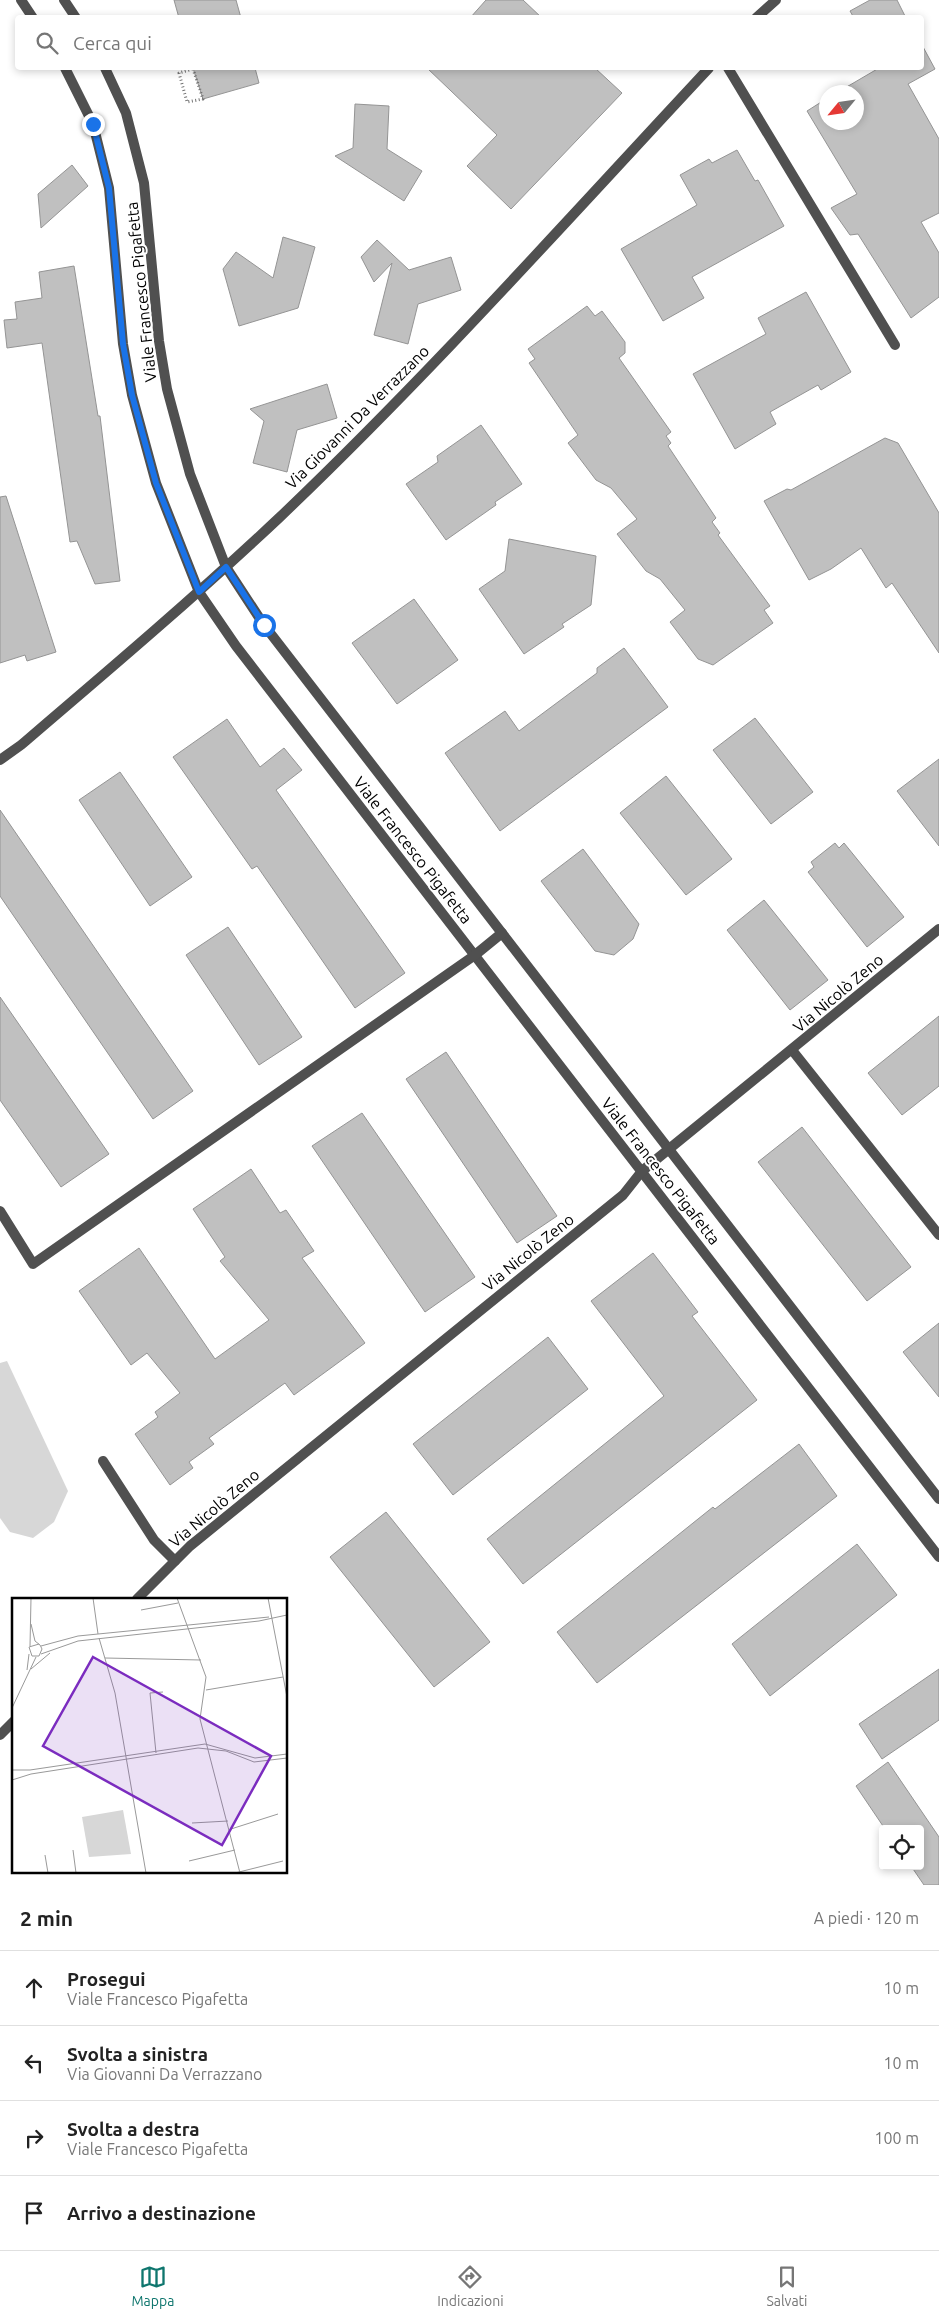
<!DOCTYPE html>
<html lang="it">
<meta charset="utf-8">
<style>
:root{--surface:#fff;--page:#f6f6f6;--text:#222;--muted:#767676;--line:#e0e0e0;--accent:#0f766e}
body{margin:0;font-family:Ubuntu,sans-serif;background:var(--page);color:var(--text)}
.controls{position:absolute;right:15px;bottom:15px;display:grid;overflow:hidden;border-radius:5px;box-shadow:0 2px 8px #0003}
.controls button{width:45px;height:45px;display:grid;place-items:center;padding:0;border:0;border-bottom:1px solid var(--line);background:var(--surface);color:var(--text);font:25px sans-serif}
.compass{position:absolute;left:819px;top:85px;width:45px;height:45px;border-radius:50%;background:var(--surface);box-shadow:0 2px 8px #0003;rotate:241deg}
.stop{position:absolute;width:15px;height:15px;margin:-11px;border:4px solid #1a73e8;border-radius:50%;background:#fff}
.stop.end{background:#1a73e8;border-color:#fff;box-shadow:0 1px 5px #0008}
.list{margin:0;padding:0;list-style:none}
h2{display:flex;justify-content:space-between;align-items:center;height:65px;margin:0;padding:0 20px;font-size:21px}
h2 small{font-size:16px;font-weight:400;color:var(--muted)}
.list li{display:grid;grid-template-columns:32px 1fr auto;gap:15px;align-items:center;box-sizing:border-box;height:75px;padding:0 20px;border-top:1px solid var(--line)}
.list b{display:block;font-size:19px;white-space:nowrap}
.list p{margin:0;font-size:16px;white-space:nowrap;color:var(--muted)}
.list em{font-size:16px;font-style:normal;color:var(--muted)}
.icon{flex:none;width:28px;height:28px;fill:none;stroke:currentColor;stroke-width:2;stroke-linecap:round;stroke-linejoin:round}
.map{position:relative;flex:none;width:939px;height:1885px;overflow:hidden}
.search{position:absolute;background:var(--surface);box-shadow:0 2px 8px #0003;left:15px;right:15px;top:15px;height:55px;display:flex;align-items:center;gap:12px;box-sizing:border-box;padding:0 18px;border-radius:5px;color:var(--muted);font-size:19px}
.sheet{height:365px;background:var(--surface)}
nav{display:flex;justify-content:space-around;align-items:center;box-sizing:border-box;height:70px;border-top:1px solid var(--line);background:var(--surface);font-size:14px;color:var(--muted)}
nav a{display:grid;justify-items:center;gap:2px}
nav .on{color:var(--accent)}
.map>svg:first-child{display:block}
</style>
<div class="map">
<svg width="939" height="1885" viewBox="0 0 939 1885">
<rect width="100%" height="100%" fill="#fff"/>
<path fill="#d7d7d7" d="M 7,1361 L 68,1491 L 54,1522 L 33,1538 L 10,1532 L 0,1518 L 0,1363 Z"/>
<g fill="#c0c0c0" stroke="#949494">
<path d="M 174,0 L 236,0 L 241,18 L 179,18 Z"/>
<path d="M 486,0 L 523,0 L 542,18 L 470,18 Z"/>
<path d="M 870,0 L 897,0 L 906,18 L 854,18 L 850,11 Z"/>
<path d="M 922,45 L 935,69 L 908,84 L 939,139 L 939,213 L 921,222 L 939,253 L 939,297 L 911,318 L 858,234 L 850,235 L 831,208 L 857,194 L 807,111 L 826,99 L 826,122 L 856,122 L 856,92 L 838,92 L 879,68 L 922,68 Z"/>
<path d="M 193,68 L 255,68 L 259,83 L 203,99 Z"/>
<path d="M 427,68 L 595,68 L 622,93 L 511,209 L 467,166 L 497,135 Z"/>
<path d="M 355,104 L 389,106 L 387,149 L 422,171 L 404,201 L 335,156 L 353,148 Z"/>
<path d="M 737,150 L 755,181 L 758,180 L 784,226 L 692,277 L 704,298 L 663,321 L 621,249 L 697,205 L 680,175 L 709,159 L 712,163 Z"/>
<path d="M 72,165 L 88,186 L 41,228 L 38,194 Z"/>
<path d="M 283,237 L 315,247 L 298,308 L 239,326 L 223,269 L 236,252 L 273,278 Z"/>
<path d="M 377,240 L 409,270 L 451,257 L 461,290 L 418,304 L 408,344 L 374,335 L 392,263 L 374,282 L 361,257 Z"/>
<path d="M 74,266 L 98,416 L 100,416 L 120,581 L 95,584 L 77,541 L 70,542 L 42,343 L 7,348 L 4,320 L 17,319 L 15,302 L 42,298 L 39,272 Z"/>
<path d="M 806,292 L 851,372 L 821,390 L 818,385 L 770,412 L 776,424 L 735,449 L 693,374 L 766,334 L 758,318 Z"/>
<path d="M 587,306 L 595,316 L 602,311 L 625,342 L 625,353 L 619,358 L 671,432 L 666,436 L 671,443 L 668,446 L 716,518 L 712,522 L 720,533 L 718,535 L 770,606 L 764,610 L 773,623 L 713,665 L 698,659 L 670,622 L 685,610 L 660,579 L 646,571 L 617,534 L 637,519 L 611,488 L 596,480 L 568,443 L 578,435 L 529,363 L 535,359 L 528,349 Z"/>
<path d="M 327,384 L 337,418 L 297,430 L 287,472 L 253,463 L 264,421 L 250,409 Z"/>
<path d="M 481,425 L 522,484 L 495,502 L 496,505 L 446,540 L 406,484 L 438,462 L 437,456 Z"/>
<path d="M 885,438 L 898,443 L 939,513 L 939,653 L 892,583 L 886,588 L 861,548 L 831,569 L 809,580 L 764,501 L 787,489 L 791,490 Z"/>
<path d="M 6,496 L 56,652 L 27,661 L 25,655 L 0,663 L 0,497 Z"/>
<path d="M 509,539 L 596,556 L 591,605 L 562,624 L 564,627 L 524,654 L 479,589 L 505,571 Z"/>
<path d="M 414,599 L 458,660 L 397,704 L 352,643 Z"/>
<path d="M 624,648 L 668,707 L 500,831 L 445,753 L 505,711 L 519,731 L 597,673 L 597,668 Z"/>
<path d="M 755,718 L 813,792 L 771,824 L 713,750 Z"/>
<path d="M 227,719 L 260,767 L 284,748 L 302,770 L 276,790 L 405,973 L 355,1008 L 257,866 L 252,869 L 173,757 Z"/>
<path d="M 939,759 L 939,846 L 897,791 Z"/>
<path d="M 120,772 L 192,877 L 150,906 L 79,800 Z"/>
<path d="M 666,776 L 732,859 L 686,895 L 620,813 Z"/>
<path d="M 0,810 L 193,1091 L 153,1119 L 0,896 Z"/>
<path d="M 835,843 L 839,848 L 844,843 L 904,917 L 867,947 L 808,872 L 814,867 L 811,862 Z"/>
<path d="M 583,849 L 639,924 L 633,939 L 614,955 L 595,951 L 541,881 Z"/>
<path d="M 764,900 L 828,980 L 790,1010 L 727,930 Z"/>
<path d="M 228,927 L 302,1037 L 259,1065 L 186,955 Z"/>
<path d="M 0,997 L 109,1154 L 61,1187 L 0,1100 Z"/>
<path d="M 939,1016 L 939,1086 L 902,1115 L 868,1073 Z"/>
<path d="M 446,1052 L 557,1216 L 517,1243 L 406,1079 Z"/>
<path d="M 362,1113 L 475,1277 L 425,1312 L 312,1146 Z"/>
<path d="M 802,1127 L 911,1267 L 867,1301 L 758,1162 Z"/>
<path d="M 251,1169 L 280,1213 L 286,1210 L 314,1251 L 302,1258 L 365,1343 L 294,1395 L 285,1383 L 209,1438 L 214,1444 L 189,1462 L 193,1468 L 170,1485 L 135,1434 L 158,1417 L 155,1412 L 180,1393 L 147,1353 L 131,1365 L 79,1291 L 139,1248 L 215,1359 L 269,1320 L 220,1261 L 225,1257 L 193,1209 Z"/>
<path d="M 653,1253 L 698,1312 L 692,1316 L 757,1400 L 523,1584 L 487,1539 L 664,1396 L 591,1301 Z"/>
<path d="M 939,1323 L 939,1397 L 903,1352 Z"/>
<path d="M 548,1337 L 588,1389 L 453,1495 L 413,1444 Z"/>
<path d="M 799,1444 L 837,1496 L 597,1683 L 557,1632 L 713,1507 L 715,1509 Z"/>
<path d="M 386,1512 L 490,1642 L 434,1687 L 330,1557 Z"/>
<path d="M 857,1544 L 897,1595 L 770,1696 L 732,1644 Z"/>
<path d="M 939,1669 L 939,1720 L 882,1759 L 859,1724 Z"/>
<path d="M 888,1762 L 939,1837 L 939,1885 L 924,1885 L 911,1866 L 920,1866 L 920,1829 L 885,1829 L 856,1786 Z"/>
</g>
<g fill="none" stroke-linecap="round" stroke-linejoin="round">
<path stroke="#727272" stroke-width="3" stroke-dasharray="1 2.5" stroke-linecap="butt" d="M 193,69 L 203,99 L 187,102 L 179,73 Z"/>
<g stroke="#505050" stroke-width="10">
<path d="M 792,1050 L 939,1235"/>
<path d="M 103,1461 L 154,1540 L 175,1561"/>
</g>
<g stroke="#505050" stroke-width="10">
<path d="M 21,0 L 33,18"/>
<path d="M 64,0 L 76,18"/>
<path d="M 756,18 L 776,0"/>
<path d="M 65,68 L 93,124 L 109,188 L 123,344 L 132,395 L 156,483 L 199,592 L 236,646 L 939,1557"/>
<path d="M 105,68 L 126,113 L 144,183 L 159,341 L 167,389 L 190,474 L 226,567 L 264,625 L 939,1499"/>
<path d="M 728,68 L 895,345"/>
<path d="M 0,760 L 21,745 C 109,670 196,596 280,517 C 430,374 568,219 709,68"/>
<path d="M 0,1211 L 33,1264 L 475,955 L 502,933"/>
<path d="M 137,1599 L 190,1546 L 623,1195 L 642,1171 L 939,929"/>
<path d="M 0,1735 L 14,1721"/>
</g>
</g>
<g fill="none" stroke-linecap="round" stroke-linejoin="round">
<path stroke="#1a73e8" stroke-width="6" d="M 93,124 L 109,188 L 123,344 L 132,395 L 156,483 L 199,592 L 226,567 L 264,625"/>
</g>
<g text-anchor="middle" dominant-baseline="central" stroke-width="4" stroke-linejoin="round" paint-order="stroke">
<g font-size="16" fill="#000" stroke="#fff">
<text transform="translate(141 292) rotate(-96)">Viale Francesco Pigafetta</text>
<text transform="translate(357 417) rotate(-45)">Via Giovanni Da Verrazzano</text>
<text transform="translate(413 850) rotate(52)">Viale Francesco Pigafetta</text>
<text transform="translate(838 993) rotate(-40)">Via Nicolò Zeno</text>
<text transform="translate(661 1171) rotate(52)">Viale Francesco Pigafetta</text>
<text transform="translate(528 1252) rotate(-39)">Via Nicolò Zeno</text>
<text transform="translate(214 1508) rotate(-40)">Via Nicolò Zeno</text>
</g>
</g>
<g transform="translate(12 1598)">
<rect width="275" height="275" fill="#fff"/>
<path d="M 111,212 L 119,256 L 77,259 L 70,219 Z" fill="#d7d7d7"/>
<path fill="none" stroke="#999" stroke-width="1" d="M 81,0 L 86,36M 165,0 L 194,79 L 188,121 L 228,275M 256,0 L 275,99M 129,12 L 166,5M 19,26 L 23,43 L 28,47 L 30,51 L 27,58 L 20,58 L 17,49 L 27,46M 87,40 L 103,95 L 134,275M 18,48 L 19,0M 29,48 L 66,38 L 257,19M 29,56 L 66,43 L 247,23 L 275,17M 93,60 L 189,62M 19,71 L 38,55M 15,72 L 17,56M 194,92 L 271,79M 0,110 L 24,59M 144,155 L 138,95 L 151,94M 0,172 L 18,172 L 193,146 L 243,160 L 275,156M 0,182 L 19,176 L 186,150 L 214,153 L 242,164 L 275,160M 180,225 L 216,223M 219,231 L 266,216M 61,252 L 64,275M 33,257 L 36,275M 177,263 L 223,252M 223,275 L 271,263"/>
<path fill="#7b2cbf" fill-opacity="0.15" stroke="#7b2cbf" stroke-width="2.5" d="M 81,59 L 259,158 L 210,247 L 31,148 Z"/>
<rect width="275" height="275" fill="none" stroke="#000" stroke-width="2.5"/>
</g>
</svg>
<div class="controls">
<button><svg class="icon" aria-label="locate" viewBox="0 0 24 24"><circle cx="12" cy="12" r="6"/><path d="M12 2v4M12 18v4M2 12h4M18 12h4"/></svg></button>
</div>
<svg class="compass" viewBox="-18 -18 36 36"><path d="M0-13l5 13h-10z" fill="#e53935"/><path d="M0 13l5-13h-10z" fill="#767676"/></svg>
<div class="stop" style="left:264px;top:625px"></div>
<div class="stop end" style="left:93px;top:124px"></div>
<div class="search"><svg class="icon" aria-label="search" viewBox="0 0 24 24"><circle cx="10" cy="10" r="6"/><path d="M15 15l6 6"/></svg>Cerca qui</div>
</div>
<section class="sheet">
<h2>2 min<small>A piedi · 120 m</small></h2>
<ul class="list">
<li><svg class="icon" aria-label="ahead" viewBox="0 0 24 24"><path d="M12 20V5M6 11l6-6 6 6"/></svg><div><b>Prosegui</b><p>Viale Francesco Pigafetta</p></div><em>10 m</em></li>
<li><svg class="icon" aria-label="left" viewBox="0 0 24 24"><path d="M17 20v-9H6M10 6l-5 5 5 5"/></svg><div><b>Svolta a sinistra</b><p>Via Giovanni Da Verrazzano</p></div><em>10 m</em></li>
<li><svg class="icon" aria-label="right" viewBox="0 0 24 24"><path d="M7 20v-9h11M14 6l5 5-5 5"/></svg><div><b>Svolta a destra</b><p>Viale Francesco Pigafetta</p></div><em>100 m</em></li>
<li><svg class="icon" aria-label="arrive" viewBox="0 0 24 24"><path d="M6 21V4h12l-3 4 3 4H6"/></svg><div><b>Arrivo a destinazione</b></div></li>
</ul>
</section>
<nav>
<a class="on"><svg class="icon" aria-label="map" viewBox="0 0 24 24"><path d="M3 6l6-2 6 2 6-2v14l-6 2-6-2-6 2zM9 4v14M15 6v14"/></svg>Mappa</a>
<a><svg class="icon" aria-label="directions" viewBox="0 0 24 24"><path d="M12 3l9 9-9 9-9-9zM9 14v-3h6M13 9l2 2-2 2"/></svg>Indicazioni</a>
<a><svg class="icon" aria-label="saved" viewBox="0 0 24 24"><path d="M7 4h10v16l-5-4-5 4z"/></svg>Salvati</a>
</nav>
